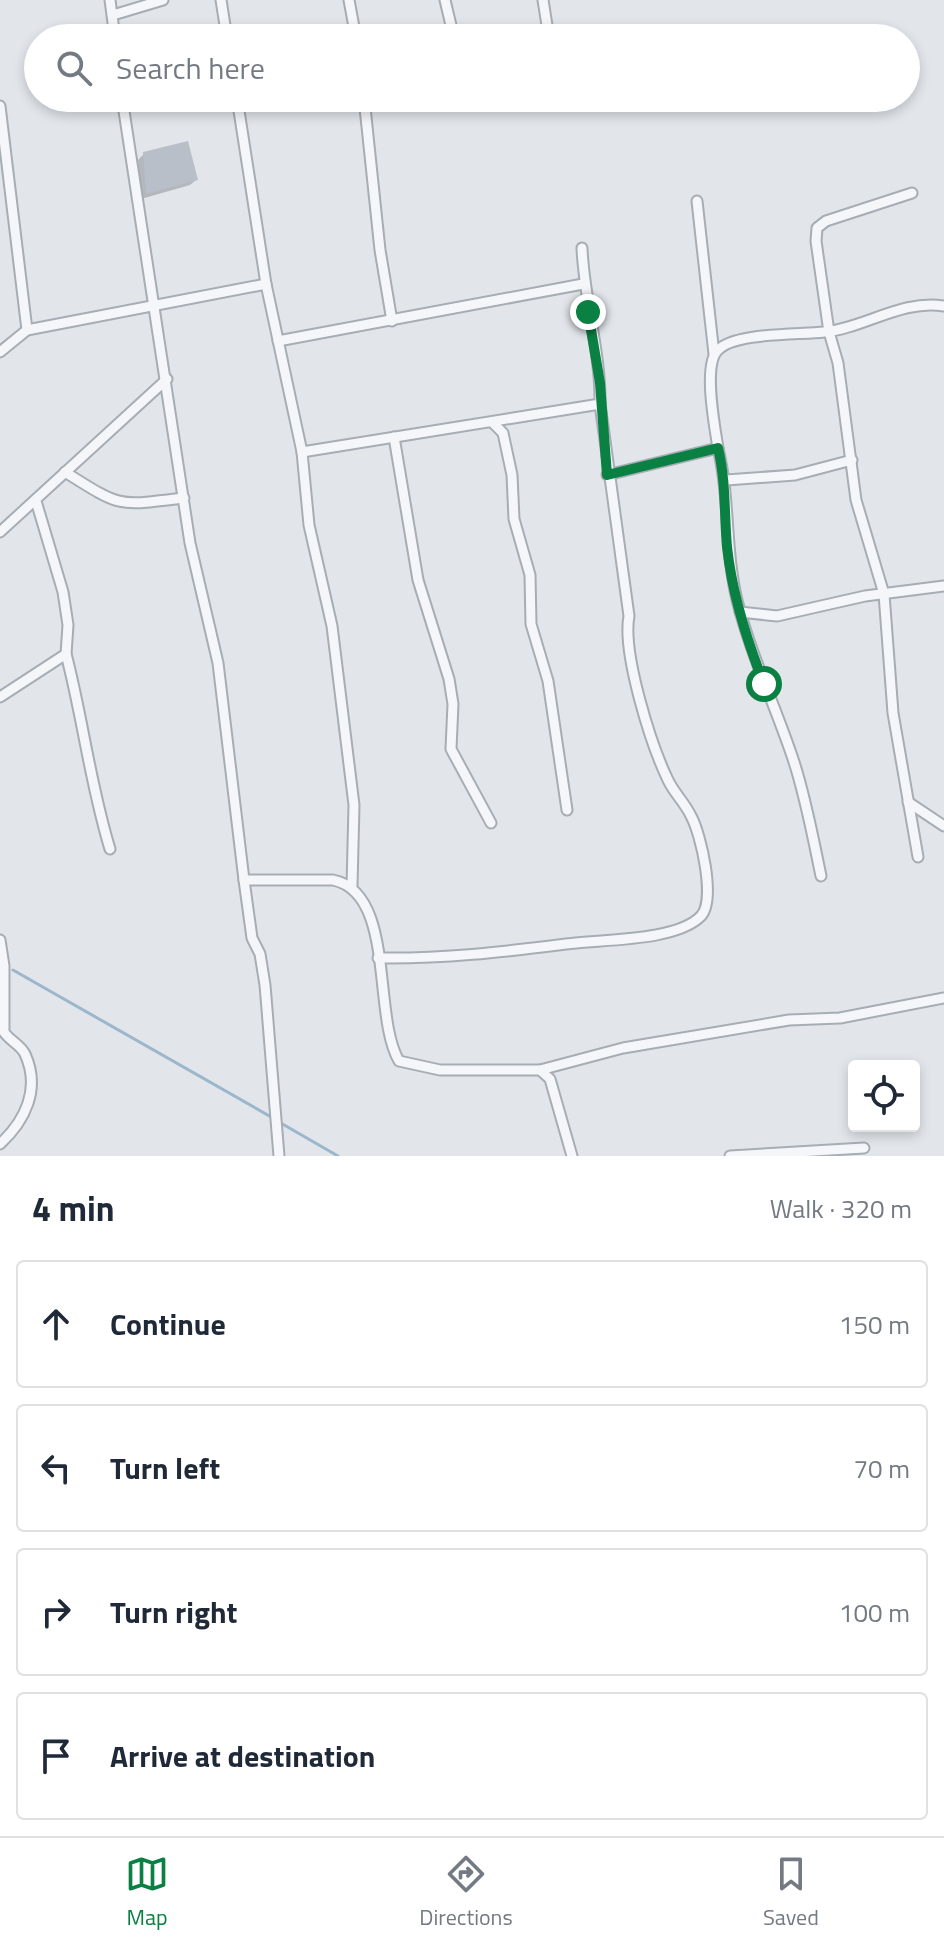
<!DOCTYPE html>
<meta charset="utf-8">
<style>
:root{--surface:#fff;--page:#f2f2f3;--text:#1f2937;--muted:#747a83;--line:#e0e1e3;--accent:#0b8043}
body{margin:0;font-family:"Titillium Web",sans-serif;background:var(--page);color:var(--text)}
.controls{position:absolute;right:24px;bottom:24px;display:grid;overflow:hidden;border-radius:8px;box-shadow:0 4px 12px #0003}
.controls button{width:72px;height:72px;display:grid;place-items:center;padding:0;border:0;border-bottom:2px solid var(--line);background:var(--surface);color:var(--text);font:40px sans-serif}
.stop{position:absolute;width:24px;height:24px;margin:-18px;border:6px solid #0b8043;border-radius:50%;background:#fff}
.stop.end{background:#0b8043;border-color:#fff;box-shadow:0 2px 8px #0008}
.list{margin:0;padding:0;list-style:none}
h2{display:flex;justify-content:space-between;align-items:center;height:104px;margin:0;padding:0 32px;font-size:34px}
h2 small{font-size:26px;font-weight:400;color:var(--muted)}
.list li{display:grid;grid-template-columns:52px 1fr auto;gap:24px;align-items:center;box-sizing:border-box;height:128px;margin:0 16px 16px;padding:0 16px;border:2px solid var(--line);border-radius:8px}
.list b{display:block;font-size:30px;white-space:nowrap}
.list em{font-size:26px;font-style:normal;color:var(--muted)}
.icon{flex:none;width:44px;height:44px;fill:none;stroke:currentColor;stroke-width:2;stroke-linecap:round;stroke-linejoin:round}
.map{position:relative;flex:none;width:944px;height:1156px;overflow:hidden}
.search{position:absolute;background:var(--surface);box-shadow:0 4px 12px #0003;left:24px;right:24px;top:24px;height:88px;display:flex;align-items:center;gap:20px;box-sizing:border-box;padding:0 28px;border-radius:44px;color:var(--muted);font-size:30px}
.sheet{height:680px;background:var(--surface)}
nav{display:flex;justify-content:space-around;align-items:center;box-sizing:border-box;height:112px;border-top:2px solid var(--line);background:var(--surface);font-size:22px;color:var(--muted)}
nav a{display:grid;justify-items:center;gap:4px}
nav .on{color:var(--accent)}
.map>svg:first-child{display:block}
</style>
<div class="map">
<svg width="944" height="1156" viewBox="0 0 944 1156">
<rect width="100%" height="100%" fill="#e2e6eb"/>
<g fill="#0003">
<path d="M 130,98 L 174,98 L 131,110 Z"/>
<path d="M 144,154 L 196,180 L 190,185 L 141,199 L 138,160 Z"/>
</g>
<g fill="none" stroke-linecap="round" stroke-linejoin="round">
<g stroke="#9cb6cc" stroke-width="3">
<path d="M 13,970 L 273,1118"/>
<path d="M 279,1122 L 338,1156"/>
</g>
</g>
<path fill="#b9bfc8" d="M 188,141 L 198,180 L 146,194 L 143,152 Z"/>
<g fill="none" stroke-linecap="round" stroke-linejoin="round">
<g stroke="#a7adb5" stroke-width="13">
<g id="minor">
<path d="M 110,0 L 115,38"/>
<path d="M 221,0 L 227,38"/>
<path d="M 349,0 L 356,38"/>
<path d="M 445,0 L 454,38"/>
<path d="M 543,0 L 549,38"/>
<path d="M 113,15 L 163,0"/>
<path d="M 122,98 L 190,543 L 218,663 L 244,880 L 333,880 C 396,893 372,1015 399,1061 L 440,1070 L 540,1070 L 550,1079 L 572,1156"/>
<path d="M 237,98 L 266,284 L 302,452 L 309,525 L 332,626 L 354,805 L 352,886"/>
<path d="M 364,98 L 380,250 L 392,321"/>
<path d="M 0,106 L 27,330 L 0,352"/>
<path d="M 912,193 L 826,221 L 817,228 L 816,241 L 829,332 L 838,363 L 856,500 L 884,594 L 893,713 L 918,857"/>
<path d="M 697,201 L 714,354"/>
<path d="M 27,330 L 266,284"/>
<path d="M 278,341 L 583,284"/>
<path d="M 492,422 L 503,433 L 512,475 L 514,519 L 530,575 L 531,624 L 548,681 L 567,810"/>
<path d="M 394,437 L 418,580 L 449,679 L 453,704 L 451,749 L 491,823"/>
<path d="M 718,448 C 730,498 725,550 737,600 C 751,656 776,707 794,762 C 806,799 813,838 821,876"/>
<path d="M 302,452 L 600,404 C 601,353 584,300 582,248"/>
<path d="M 65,472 C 122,508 117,506 184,498"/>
<path d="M 607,475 L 718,448 C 715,428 703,367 717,351 C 733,332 799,335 824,332 C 865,328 902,299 944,306"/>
<path d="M 726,480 L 795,475 L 852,460"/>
<path d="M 0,532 L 167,379"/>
<path d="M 740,612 L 777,616 L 865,596 L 944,586"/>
<path d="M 66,654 C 83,719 90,784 110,849"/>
<path d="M 0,697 L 66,654 L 68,625 L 63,592 L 36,501"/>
<path d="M 908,802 L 944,826"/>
<path d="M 244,880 L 252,938 L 260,954 L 265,985 L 279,1156"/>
<path d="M 0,940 L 4,966 L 4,1032 C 10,1041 21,1045 25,1054 C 41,1089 25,1121 0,1144"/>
<path d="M 378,958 C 442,959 503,952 566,944 C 600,939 676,942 701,916 C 716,900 701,834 691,816 C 685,803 674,793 668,780 C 651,745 622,653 629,616 L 600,404"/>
<path d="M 540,1070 L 623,1048 L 789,1020 L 840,1018 L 944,998"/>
<path d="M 730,1156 L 864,1148"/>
</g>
</g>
<use href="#minor" stroke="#f5f6f9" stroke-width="9"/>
</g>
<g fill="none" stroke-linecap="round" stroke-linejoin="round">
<path stroke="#0b8043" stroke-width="10" d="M 588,312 L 600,383 L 607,475 L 718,448 C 726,481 724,513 727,547 C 732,593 747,641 764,684"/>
</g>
</svg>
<div class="controls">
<button><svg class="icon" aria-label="locate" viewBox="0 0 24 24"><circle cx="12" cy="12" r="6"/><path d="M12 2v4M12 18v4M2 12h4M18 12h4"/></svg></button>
</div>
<div class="stop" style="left:764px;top:684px"></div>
<div class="stop end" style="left:588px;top:312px"></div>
<div class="search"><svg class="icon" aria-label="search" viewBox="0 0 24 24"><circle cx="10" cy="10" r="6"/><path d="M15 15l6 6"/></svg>Search here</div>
</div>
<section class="sheet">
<h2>4 min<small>Walk · 320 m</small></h2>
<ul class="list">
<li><svg class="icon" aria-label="ahead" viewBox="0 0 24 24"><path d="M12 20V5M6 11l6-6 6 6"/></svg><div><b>Continue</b></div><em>150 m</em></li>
<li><svg class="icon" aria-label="left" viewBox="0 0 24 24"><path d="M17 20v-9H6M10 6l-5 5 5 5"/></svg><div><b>Turn left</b></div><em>70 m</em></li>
<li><svg class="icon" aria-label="right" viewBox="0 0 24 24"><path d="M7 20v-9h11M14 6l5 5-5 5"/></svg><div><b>Turn right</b></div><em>100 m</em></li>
<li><svg class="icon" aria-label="arrive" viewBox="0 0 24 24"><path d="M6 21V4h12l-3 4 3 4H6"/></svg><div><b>Arrive at destination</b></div></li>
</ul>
</section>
<nav>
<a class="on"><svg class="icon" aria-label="map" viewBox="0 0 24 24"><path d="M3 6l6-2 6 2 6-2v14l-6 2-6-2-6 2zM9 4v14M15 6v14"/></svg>Map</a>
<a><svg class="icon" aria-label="directions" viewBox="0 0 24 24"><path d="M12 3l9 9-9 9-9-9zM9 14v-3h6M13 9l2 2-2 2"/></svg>Directions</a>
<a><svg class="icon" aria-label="saved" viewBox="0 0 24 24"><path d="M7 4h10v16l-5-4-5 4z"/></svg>Saved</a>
</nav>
